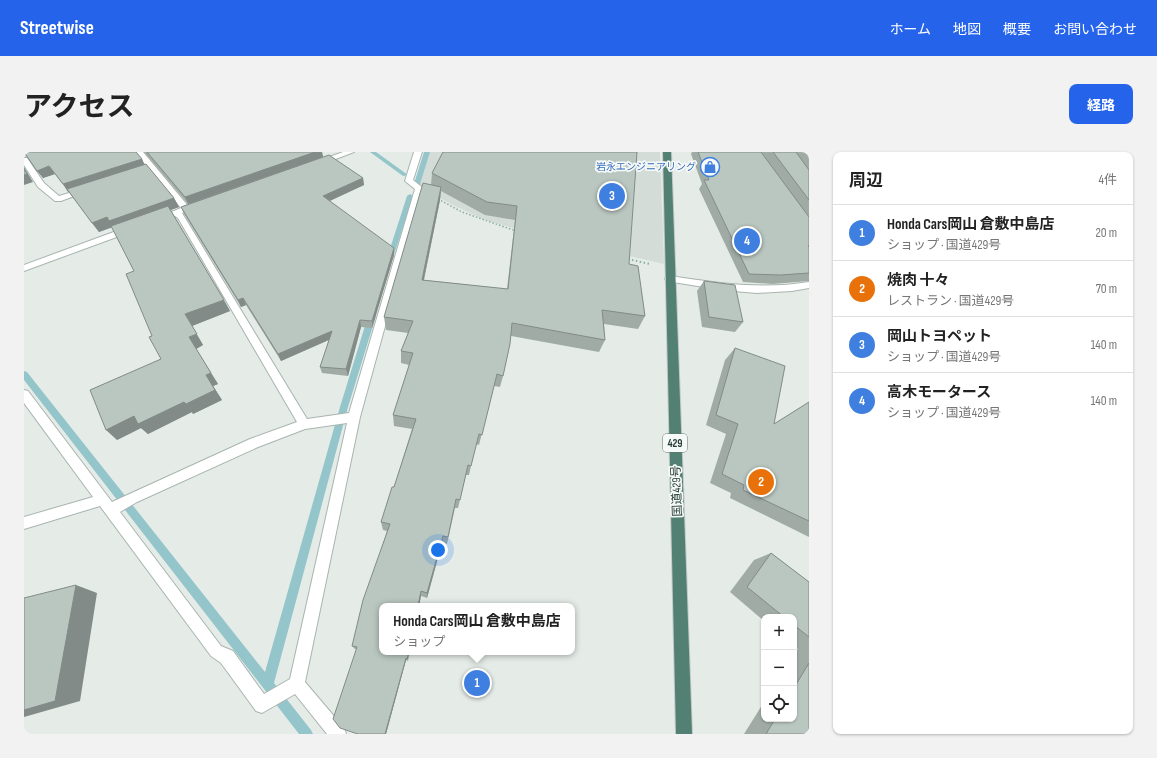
<!DOCTYPE html>
<html lang="ja">
<meta charset="utf-8">
<style>
:root{--surface:#fff;--page:#f2f2f2;--text:#222;--muted:#767676;--line:#e0e0e0;--accent:#2563eb}
body{margin:0;font-family:"Sofia Sans Condensed","Noto Sans JP",sans-serif;background:var(--page);color:var(--text)}
.controls{position:absolute;right:12px;bottom:12px;display:grid;overflow:hidden;border-radius:8px;box-shadow:0 1px 3px #0004}
.controls button{width:36px;height:36px;display:grid;place-items:center;padding:0;border:0;border-bottom:1px solid var(--line);background:var(--surface);color:var(--text);font:20px sans-serif}
.you{position:absolute;left:414px;top:398px;width:14px;height:14px;margin:-10px;border:3px solid #fff;border-radius:50%;background:#1a73e8;box-shadow:0 0 0 6px #1a73e833}
.badge{display:grid;place-items:center;width:26px;height:26px;border-radius:50%;background:var(--accent);color:#fff;font-size:13px;font-weight:700}
.pin{position:absolute;translate:-50% -50%;border:2px solid #fff;box-shadow:0 1px 4px #0006}
.popup{position:absolute;left:355px;top:451px;width:196px;height:52px;box-sizing:border-box;display:grid;place-content:center;border-radius:8px;background:var(--surface);filter:drop-shadow(0 1px 3px #0005);font-size:13px;white-space:nowrap;color:var(--muted)}
.popup b{font-size:15px;color:var(--text)}
.popup::after{content:'';position:absolute;left:50%;top:100%;margin-left:-8px;border:8px solid transparent;border-top-color:var(--surface)}
.list{margin:0;padding:0;list-style:none}
h2{display:flex;justify-content:space-between;align-items:center;height:52px;margin:0;padding:0 16px;font-size:17px}
h2 small{font-size:13px;font-weight:400;color:var(--muted)}
.list li{display:grid;grid-template-columns:26px 1fr auto;gap:12px;align-items:center;box-sizing:border-box;height:56px;padding:0 16px;border-top:1px solid var(--line)}
.list b{display:block;font-size:15px;white-space:nowrap}
.list p{margin:0;font-size:13px;white-space:nowrap;color:var(--muted)}
.list em{font-size:13px;font-style:normal;color:var(--muted)}
.icon{flex:none;width:22px;height:22px;fill:none;stroke:currentColor;stroke-width:2;stroke-linecap:round;stroke-linejoin:round}
.map{position:relative;flex:none;width:785px;height:582px;overflow:hidden;border-radius:8px}
header{display:flex;align-items:center;gap:24px;box-sizing:border-box;height:56px;padding:0 20px;background:var(--accent);color:#fff}
header strong{font-size:19px}
nav{display:flex;gap:22px;margin-inline-start:auto;font-size:14px}
.intro{display:flex;align-items:center;justify-content:space-between;box-sizing:border-box;height:96px;padding:0 24px}
h1{margin:0;font-size:28px}
.button{padding:10px 18px;border-radius:8px;background:var(--accent);color:#fff;font-size:14px;font-weight:700}
main{display:flex;gap:24px;padding:0 24px}
aside{flex:1;background:var(--surface);border-radius:8px;box-shadow:0 1px 3px #0004}
.map>svg:first-child{display:block}
</style>
<header>
<strong>Streetwise</strong>
<nav><a>ホーム</a><a>地図</a><a>概要</a><a>お問い合わせ</a></nav>
</header>
<div class="intro"><h1>アクセス</h1><a class="button">経路</a></div>
<main>
<div class="map">
<svg width="785" height="582" viewBox="0 0 785 582">
<rect width="100%" height="100%" fill="#e5ece8"/>
<path fill="#d3dcd7" d="M 404,0 L 636,0 L 640,112 L 501,80 L 459,67 L 431,54 L 410,43 L 395,32 Z"/>
<g fill="none" stroke-linecap="round" stroke-linejoin="round">
<g fill="#94c5ca" fill-rule="evenodd">
<path d="M 346,0 L 352,0 L 384,23 L 379,24 Z"/>
<path d="M 400,0 L 406,0 L 396,32 L 391,33 L 390,32 Z"/>
<path d="M 386,42 L 389,44 L 369,106 L 368,107 L 364,107 L 363,106 L 383,44 Z"/>
<path d="M 348,161 L 352,164 L 324,255 L 250,531 L 287,578 L 289,582 L 275,582 L 0,228 L 0,219 L 3,220 L 241,520 L 316,255 L 344,164 Z"/>
</g>
<g stroke="#a8b4af" stroke-width="2">
<g id="minor">
<path d="M 111,0 L 119,0 L 164,54 L 174,51 L 178,53 L 158,61 L 283,267 L 325,261 L 391,37 L 381,29 L 390,0 L 398,0 L 389,28 L 399,36 L 336,265 L 281,530 L 320,576 L 322,582 L 303,582 L 271,542 L 238,561 L 232,559 L 197,511 L 187,504 L 76,354 L 0,377 L 0,365 L 69,345 L 0,251 L 0,238 L 4,239 L 88,350 L 226,287 L 273,270 L 154,66 L 151,64 L 135,69 L 131,67 L 157,56 ZM 323,271 L 266,527 L 240,542 L 209,499 L 197,494 L 96,360 L 113,350 L 234,295 L 281,277 Z"/>
<path d="M 319,0 L 330,0 L 296,13 L 293,13 L 289,11 Z"/>
<path d="M 0,6 L 3,6 L 20,31 L 35,44 L 62,36 L 66,38 L 37,49 L 31,49 L 14,35 L 0,13 Z"/>
<path d="M 106,74 L 110,77 L 109,79 L 0,119 L 0,113 Z"/>
<path d="M 646,124 C 693,131 738,138 785,130 L 785,136 L 768,139 L 733,141 L 698,138 L 643,129 L 641,127 L 643,125 Z"/>
</g>
</g>
<g stroke="#c2c8c6" stroke-width="2">
<path id="trunk" d="M 639,0 L 647,0 L 668,582 L 652,582 Z"/>
</g>
<path stroke="#89ac9f" stroke-width="1.5" stroke-dasharray="1.5 2" stroke-linecap="butt" d="M 414,47 L 438,60 L 492,79"/>
<path stroke="#89ac9f" stroke-width="2" stroke-dasharray="1.5 2.5" stroke-linecap="butt" d="M 604,107 L 626,112"/>
<use href="#minor" fill="#fff" fill-rule="evenodd"/>
<use href="#trunk" fill="#528073" fill-rule="evenodd"/>
</g>
<g fill="#a0aba6" fill-rule="evenodd">
<path d="M 0,0 L 112,0 L 118,7 L 120,12 L 150,46 L 155,55 L 147,58 L 206,159 L 168,174 L 179,193 L 172,197 L 194,232 L 189,234 L 198,248 L 169,262 L 168,260 L 124,282 L 117,276 L 93,288 L 137,207 L 128,184 L 110,119 L 88,75 L 75,80 L 31,22 L 19,26 L 4,5 L 0,4 Z"/>
<path d="M 120,0 L 298,0 L 299,5 L 339,26 L 340,33 L 306,49 L 370,103 L 348,176 L 337,175 L 324,224 L 298,221 L 296,215 L 305,188 L 257,209 L 222,153 L 217,155 L 160,62 L 157,55 L 164,52 Z"/>
<path d="M 419,0 L 605,112 L 621,164 L 614,177 L 580,172 L 581,188 L 575,200 L 487,184 L 479,224 L 476,235 L 470,234 L 455,293 L 452,292 L 445,323 L 442,323 L 434,356 L 431,356 L 423,392 L 418,391 L 403,446 L 397,444 L 384,509 L 382,508 L 362,582 L 334,582 L 333,497 L 331,497 L 328,494 L 363,379 L 359,378 L 357,370 L 370,335 L 388,277 L 370,274 L 369,263 L 385,213 L 377,211 L 377,199 L 384,181 L 362,178 L 360,165 L 407,33 L 408,21 ZM 417,39 L 461,63 L 491,68 L 483,137 L 400,128 L 416,48 Z"/>
<path d="M 668,0 L 785,0 L 785,129 L 748,132 L 719,130 L 675,37 L 678,32 L 667,2 Z"/>
<path d="M 680,129 L 719,170 L 711,180 L 678,175 L 673,139 Z"/>
<path d="M 711,196 L 750,272 L 785,250 L 785,385 L 706,346 L 707,341 L 686,331 L 702,282 L 682,273 L 701,208 Z"/>
<path d="M 747,401 L 785,430 L 785,582 L 720,582 L 740,550 L 740,567 L 770,567 L 770,503 L 774,497 L 770,494 L 770,465 L 740,465 L 740,469 L 706,440 L 730,408 Z"/>
</g>
<g fill="#828b87">
<path d="M 291,0 L 298,0 L 299,5 L 164,52 L 161,45 Z"/>
<path d="M 118,7 L 121,14 L 44,40 L 39,32 Z"/>
<path d="M 25,14 L 31,22 L 19,26 L 13,19 Z"/>
<path d="M 0,15 L 9,30 L 0,33 Z"/>
<path d="M 339,26 L 340,33 L 301,51 L 299,44 Z"/>
<path d="M 417,35 L 416,48 L 397,141 L 398,128 Z"/>
<path d="M 150,46 L 155,55 L 91,78 L 89,75 L 75,80 L 68,71 L 83,65 Z"/>
<path d="M 370,96 L 370,103 L 348,176 L 348,169 Z"/>
<path d="M 219,146 L 222,153 L 217,155 L 214,148 Z"/>
<path d="M 200,148 L 206,159 L 168,174 L 179,193 L 172,197 L 194,232 L 189,234 L 198,248 L 169,262 L 168,260 L 124,282 L 117,276 L 93,288 L 82,278 L 165,185 L 161,162 Z"/>
<path d="M 336,168 L 337,175 L 324,224 L 322,217 Z"/>
<path d="M 308,179 L 309,186 L 257,209 L 254,202 Z"/>
<path d="M 419,384 L 418,391 L 403,446 L 403,441 Z"/>
<path d="M 52,433 L 73,441 L 56,549 L 0,565 L 0,558 Z"/>
<path d="M 397,439 L 397,444 L 395,454 L 394,454 Z"/>
<path d="M 382,506 L 382,508 L 362,582 L 361,582 Z"/>
</g>
<g fill="#bac7c1" stroke="#828b87">
<path d="M 0,0 L 112,0 L 118,7 L 39,32 L 25,14 L 13,19 Z"/>
<path d="M 123,0 L 291,0 L 161,45 Z"/>
<path d="M 419,0 L 613,0 L 605,112 L 614,114 L 621,164 L 578,158 L 581,188 L 488,171 L 486,192 L 479,224 L 473,222 L 458,283 L 455,282 L 447,314 L 444,313 L 436,348 L 432,347 L 424,385 L 419,384 L 403,441 L 397,439 L 394,454 L 358,454 L 358,500 L 385,500 L 383,507 L 382,506 L 361,582 L 334,582 L 316,576 L 309,567 L 333,495 L 328,494 L 339,448 L 366,372 L 357,370 L 368,335 L 370,335 L 392,267 L 369,263 L 389,201 L 377,199 L 389,169 L 360,165 L 399,31 L 417,35 L 398,128 L 484,137 L 493,54 L 463,50 L 408,21 Z"/>
<path d="M 674,0 L 737,0 L 785,65 L 785,94 L 784,94 L 785,95 L 785,121 L 756,123 L 725,122 L 680,28 L 685,28 Z"/>
<path d="M 749,0 L 772,0 L 785,18 L 785,48 Z"/>
<path d="M 305,3 L 339,26 L 299,44 L 370,96 L 348,169 L 336,168 L 322,217 L 296,215 L 308,179 L 254,202 L 219,146 L 214,148 L 157,55 Z"/>
<path d="M 122,12 L 150,46 L 85,69 L 83,65 L 68,71 L 43,37 Z"/>
<path d="M 0,17 L 3,22 L 0,23 Z"/>
<path d="M 144,54 L 200,148 L 161,162 L 173,182 L 165,185 L 187,221 L 182,223 L 191,238 L 162,252 L 160,250 L 114,272 L 110,264 L 82,278 L 66,238 L 137,207 L 125,185 L 128,184 L 102,122 L 110,119 L 87,74 Z"/>
<path d="M 680,129 L 711,133 L 719,170 L 685,165 Z"/>
<path d="M 711,196 L 761,214 L 750,272 L 785,250 L 785,369 L 719,338 L 720,333 L 698,322 L 714,272 L 692,263 Z"/>
<path d="M 747,401 L 785,430 L 785,485 L 770,473 L 770,465 L 760,465 L 723,435 Z"/>
<path d="M 52,433 L 31,549 L 0,558 L 0,446 Z"/>
<path d="M 785,511 L 785,582 L 742,582 L 751,567 L 770,567 L 770,536 Z"/>
</g>
<defs>
<g id="shop-ring" transform="scale(1)"><circle r="9.5" fill="#f5f9f7" stroke="#3f7fe0" stroke-width="1.5"/><path d="M-5-2.5h2.3a2.7 3.5 0 0 1 5.4 0H5L5.5 6h-11ZM-1.5-2.5h3a1.5 2.3 0 0 0-3 0Z" fill="#3f7fe0"/></g>
</defs>
<g fill-rule="evenodd">
<use href="#shop-ring" x="686" y="15"/>
</g>
<g text-anchor="middle" dominant-baseline="central" stroke-width="3.5" stroke-linejoin="round" paint-order="stroke">
<g font-size="10" fill="#366cbe" stroke="#f5f9f7" text-anchor="end">
<text x="672" y="15">岩永エンジニアリング</text>
</g>
<rect fill="#f5f9f7" stroke="#64756f" stroke-width="1" x="639" y="282" width="24" height="18" rx="3"/>
<g font-size="11" font-weight="bold" fill="#263c35">
<text x="651" y="291">429</text>
</g>
<g font-size="12" fill="#263c35" stroke="#f5f9f7">
<text transform="translate(653 339) rotate(-92)">国道429号</text>
</g>
</g>
</svg>
<div class="controls">
<button>+</button>
<button>−</button>
<button><svg class="icon" aria-label="locate" viewBox="0 0 24 24"><circle cx="12" cy="12" r="6"/><path d="M12 2v4M12 18v4M2 12h4M18 12h4"/></svg></button>
</div>
<div class="you"></div>
<div class="pin badge" style="left:453px;top:531px;background:#3f7fe0">1</div>
<div class="popup"><b>Honda Cars岡山 倉敷中島店</b>ショップ</div>
<div class="pin badge" style="left:737px;top:330px;background:#e8710a">2</div>
<div class="pin badge" style="left:588px;top:44px;background:#3f7fe0">3</div>
<div class="pin badge" style="left:723px;top:89px;background:#3f7fe0">4</div>
</div>
<aside>
<h2>周辺<small>4件</small></h2>
<ul class="list">
<li><span class="badge" style="background:#3f7fe0">1</span><div><b>Honda Cars岡山 倉敷中島店</b><p>ショップ · 国道429号</p></div><em>20 m</em></li>
<li><span class="badge" style="background:#e8710a">2</span><div><b>焼肉 十々</b><p>レストラン · 国道429号</p></div><em>70 m</em></li>
<li><span class="badge" style="background:#3f7fe0">3</span><div><b>岡山トヨペット</b><p>ショップ · 国道429号</p></div><em>140 m</em></li>
<li><span class="badge" style="background:#3f7fe0">4</span><div><b>高木モータース</b><p>ショップ · 国道429号</p></div><em>140 m</em></li>
</ul>
</aside>
</main>
